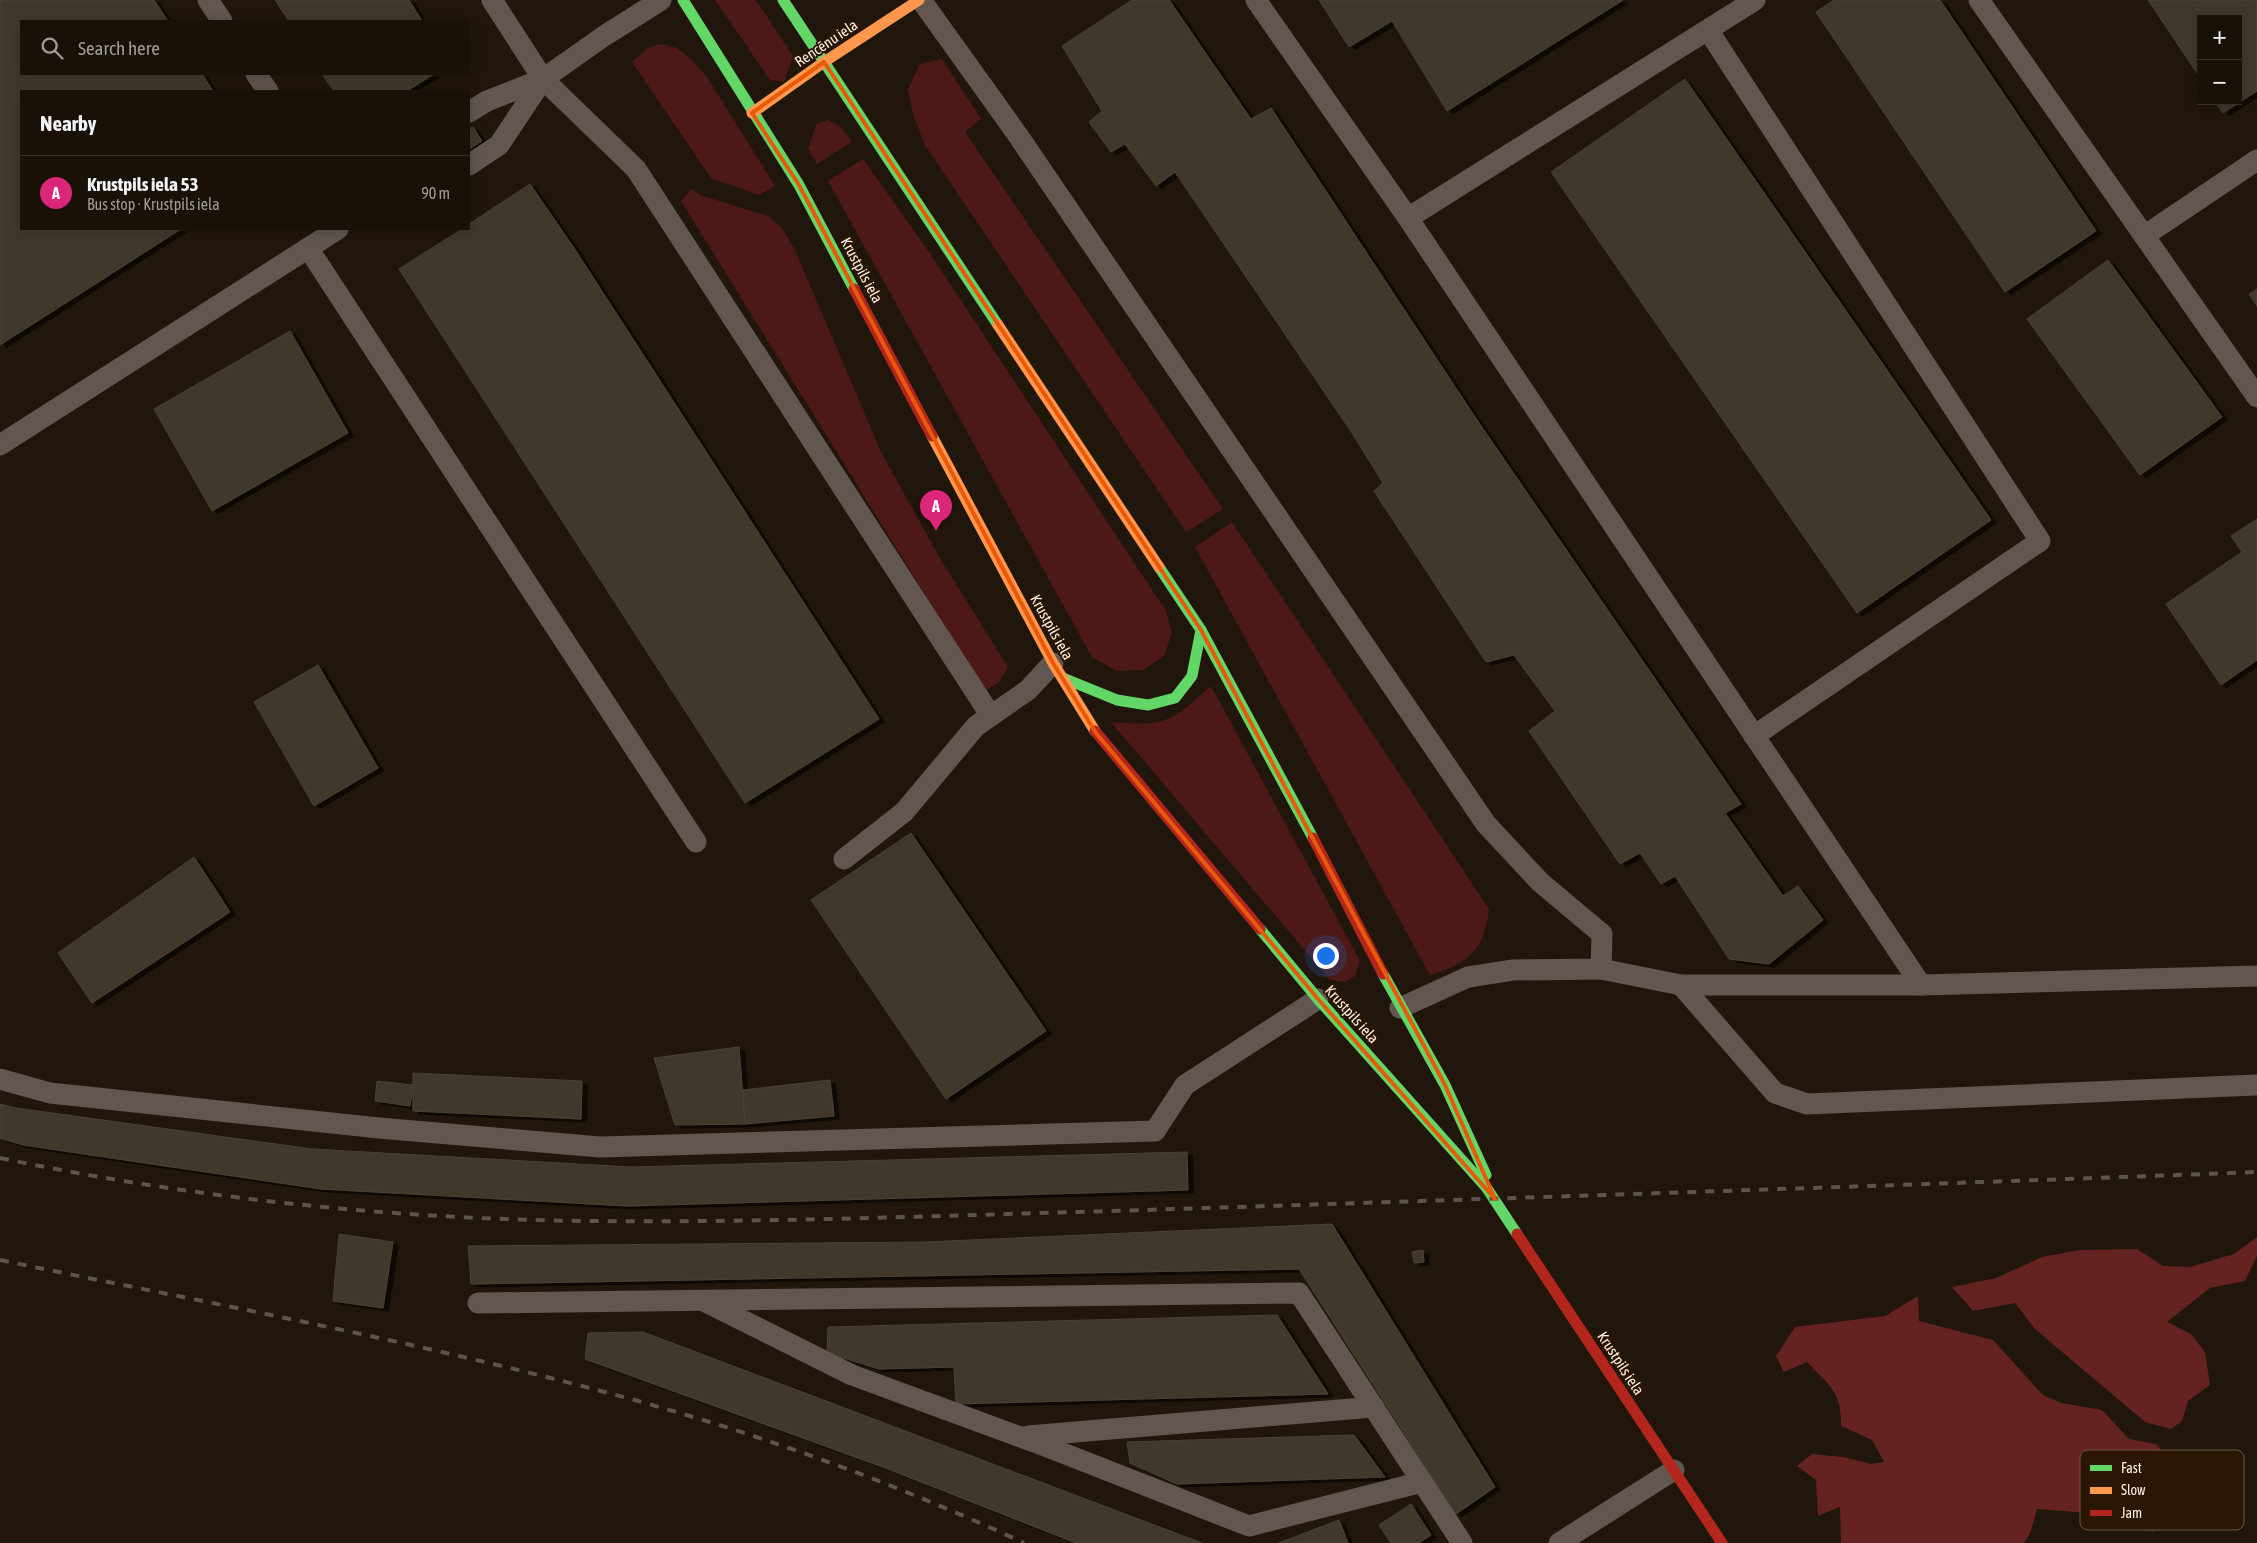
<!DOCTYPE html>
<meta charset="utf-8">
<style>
:root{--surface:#191008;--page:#261e16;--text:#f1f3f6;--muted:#9f9d9c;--line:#373029;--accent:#db2777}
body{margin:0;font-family:"Asap Condensed",sans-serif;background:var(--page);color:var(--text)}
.controls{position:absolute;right:15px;top:15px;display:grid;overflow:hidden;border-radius:0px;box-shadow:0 2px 12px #0003}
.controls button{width:45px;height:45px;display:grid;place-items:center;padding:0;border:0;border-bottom:1px solid var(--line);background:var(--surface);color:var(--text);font:25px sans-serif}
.you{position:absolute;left:1325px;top:955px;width:18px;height:18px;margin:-12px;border:4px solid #fff;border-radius:50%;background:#1a73e8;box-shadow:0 0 0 8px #1a73e833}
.badge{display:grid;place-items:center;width:32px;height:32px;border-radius:50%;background:var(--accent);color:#fff;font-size:16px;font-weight:700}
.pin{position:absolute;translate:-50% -41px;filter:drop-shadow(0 1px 2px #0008)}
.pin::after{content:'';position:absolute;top:26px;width:18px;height:15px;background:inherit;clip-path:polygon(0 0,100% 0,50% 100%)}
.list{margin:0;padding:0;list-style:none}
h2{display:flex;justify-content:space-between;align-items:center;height:65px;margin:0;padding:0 20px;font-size:21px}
h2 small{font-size:16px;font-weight:400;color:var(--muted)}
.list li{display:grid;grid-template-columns:32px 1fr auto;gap:15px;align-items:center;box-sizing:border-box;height:75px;padding:0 20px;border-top:1px solid var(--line)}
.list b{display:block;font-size:19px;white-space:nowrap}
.list p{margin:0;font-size:16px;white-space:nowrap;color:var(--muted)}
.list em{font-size:16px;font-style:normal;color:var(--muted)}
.icon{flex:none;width:28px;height:28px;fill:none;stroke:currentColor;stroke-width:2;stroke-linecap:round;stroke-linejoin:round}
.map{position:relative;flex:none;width:2257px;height:1543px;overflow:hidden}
.search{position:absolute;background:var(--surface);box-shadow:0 2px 12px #0003;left:20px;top:20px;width:450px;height:55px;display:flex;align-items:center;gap:12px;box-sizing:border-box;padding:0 18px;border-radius:0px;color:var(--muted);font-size:19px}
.panel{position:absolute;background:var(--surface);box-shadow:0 2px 12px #0003;left:20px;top:90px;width:450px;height:140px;border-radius:0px}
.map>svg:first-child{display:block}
</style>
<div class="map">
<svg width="2257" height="1543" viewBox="0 0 2257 1543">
<defs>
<filter id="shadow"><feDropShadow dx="5.5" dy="3" stdDeviation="0" flood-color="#0009"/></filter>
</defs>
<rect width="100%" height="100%" fill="#21160b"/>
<g fill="#4d1917">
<path d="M 715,0 L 756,0 L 793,56 L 784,82 L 770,80 Z"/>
<path d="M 660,44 L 677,48 L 693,61 L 707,77 L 775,186 L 759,195 L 711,178 L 632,62 L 648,48 Z"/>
<path d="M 942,59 L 981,119 L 965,132 L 1223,509 L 1186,532 L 925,145 L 913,115 L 908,89 L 920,64 Z"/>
<path d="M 828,120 L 841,127 L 852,142 L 817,164 L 808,149 L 817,123 Z"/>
<path d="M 863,159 L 929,252 L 1166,611 L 1172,633 L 1164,656 L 1143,670 L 1117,671 L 1092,657 L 828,181 Z"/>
<path d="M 692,189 L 700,195 L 768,216 L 782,228 L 795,250 L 881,452 L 941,560 L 1008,667 L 999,682 L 985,691 L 681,201 Z"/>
<path d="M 1232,522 L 1489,909 C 1484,951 1469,963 1430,975 L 1195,547 Z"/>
<path d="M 1211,686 L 1360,961 L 1355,976 L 1345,982 L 1330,980 L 1111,722 C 1166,727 1171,722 1211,686 Z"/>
</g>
<g fill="#642220">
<path d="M 2257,1237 L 2257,1256 L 2245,1281 L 2210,1288 L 2167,1322 L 2191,1334 L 2205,1352 L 2210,1385 L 2188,1401 L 2182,1421 L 2171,1429 L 2145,1422 L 2035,1329 L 2015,1303 L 1973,1311 L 1952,1287 L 1996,1278 L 2042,1257 L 2080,1250 L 2137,1249 L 2163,1266 L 2190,1267 L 2234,1254 Z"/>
<path d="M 1918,1296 L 1919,1321 L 1993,1340 L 2043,1395 L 2061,1403 L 2102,1410 L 2129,1439 L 2156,1444 L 2180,1469 L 2180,1497 L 2157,1512 L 2153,1532 L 2128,1516 L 2037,1509 L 2030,1534 L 2024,1543 L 1841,1543 L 1840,1507 L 1818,1516 L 1816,1480 L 1797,1466 L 1812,1454 L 1843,1457 L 1871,1464 L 1884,1462 L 1872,1440 L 1841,1426 C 1842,1392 1829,1385 1807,1362 L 1784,1372 L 1776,1356 L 1795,1327 L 1885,1316 Z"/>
</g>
<g fill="#3f3729" stroke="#4a4238" filter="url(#shadow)">
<path d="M 0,0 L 154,0 L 168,21 L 21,21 L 21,74 L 202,74 L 213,91 L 21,91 L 21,229 L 181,229 L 0,345 Z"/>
<path d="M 275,0 L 409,0 L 422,21 L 289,21 Z"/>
<path d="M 1132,0 L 1169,0 L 1251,119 L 1271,108 L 1477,420 L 1741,804 L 1725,813 L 1783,896 L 1798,886 L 1823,920 L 1769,964 L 1729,959 L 1675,876 L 1661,884 L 1640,853 L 1620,864 L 1529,731 L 1555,711 L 1514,655 L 1486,662 L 1374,491 L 1383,483 L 1352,433 L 1175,172 L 1156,186 L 1125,144 L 1111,152 L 1089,122 L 1102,111 L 1062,46 Z"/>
<path d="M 1319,0 L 1623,0 L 1447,111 L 1392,21 L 1349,47 Z"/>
<path d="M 1834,0 L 1940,0 L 2096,231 L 2005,292 L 1816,12 Z"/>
<path d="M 2148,0 L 2257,0 L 2257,91 L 2223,113 L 2215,101 L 2238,101 L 2238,19 L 2201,19 L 2201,79 Z"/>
<path d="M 322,74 L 434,74 L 407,91 L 334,91 Z"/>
<path d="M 1685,79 L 1991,520 L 1857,613 L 1551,172 Z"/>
<path d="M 473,127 L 482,141 L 469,149 L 469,129 Z"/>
<path d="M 530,184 L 574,248 L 879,719 L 745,803 L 399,269 L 462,229 L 469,229 L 469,224 Z"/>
<path d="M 2108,260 L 2222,417 L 2140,475 L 2027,319 Z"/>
<path d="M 2257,289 L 2257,306 L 2249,294 Z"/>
<path d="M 290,331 L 348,433 L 212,511 L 154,409 Z"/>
<path d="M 2257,519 L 2257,660 L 2221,685 L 2166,604 L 2242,552 L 2231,536 Z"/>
<path d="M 318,665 L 378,768 L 314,806 L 254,702 Z"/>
<path d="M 911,833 L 1046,1031 L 946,1099 L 811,900 Z"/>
<path d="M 194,857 L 230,912 L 92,1003 L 58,953 Z"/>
<path d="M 739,1047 L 745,1124 L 675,1125 L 654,1058 Z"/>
<path d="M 413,1073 L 582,1081 L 581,1119 L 413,1111 Z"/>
<path d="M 830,1080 L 834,1116 L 745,1124 L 743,1090 Z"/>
<path d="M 377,1081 L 413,1085 L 410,1106 L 375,1101 Z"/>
<path d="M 0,1104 L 16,1108 L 312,1149 L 631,1167 L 1187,1152 L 1188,1190 L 627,1206 L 321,1189 L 23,1145 L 0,1138 Z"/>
<path d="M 1332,1224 L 1495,1487 L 1456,1514 L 1299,1269 L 471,1284 L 468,1246 L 925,1242 Z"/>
<path d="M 339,1234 L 393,1242 L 383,1308 L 333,1301 Z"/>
<path d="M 1423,1250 L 1424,1262 L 1414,1263 L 1412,1252 Z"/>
<path d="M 1277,1315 L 1328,1394 L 956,1404 L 954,1367 L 879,1369 L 827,1353 L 828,1327 Z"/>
<path d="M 643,1332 L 1202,1543 L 1076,1543 L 888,1469 L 585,1359 L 588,1333 Z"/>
<path d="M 1354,1435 L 1385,1477 L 1177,1484 L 1130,1463 L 1127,1442 Z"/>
<path d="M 1411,1504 L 1431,1535 L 1419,1543 L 1391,1543 L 1379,1525 Z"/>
<path d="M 1339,1520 L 1348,1543 L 1279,1543 Z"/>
</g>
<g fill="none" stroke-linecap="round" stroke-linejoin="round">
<g stroke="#615650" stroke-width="21">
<path d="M 208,0 L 222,21"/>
<path d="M 492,0 L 543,79 L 636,169 L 991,716"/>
<path d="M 921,0 L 1017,134 L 1486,824 L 1540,882 L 1602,934 L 1601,969 L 1513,970 L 1468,977 L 1400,1008"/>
<path d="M 1256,0 L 1408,218 L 1921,985 L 2257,976"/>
<path d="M 1979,0 L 2257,397"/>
<path d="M 1708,30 L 2040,541 L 1754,736"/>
<path d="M 256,74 L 268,91"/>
<path d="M 469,112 L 487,101 L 543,79 L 604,36 L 661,0"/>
<path d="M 469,165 L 499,145 L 543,79"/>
<path d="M 1408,218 L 1755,0"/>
<path d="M 2144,236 L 2257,160"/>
<path d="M 308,248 L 696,842"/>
<path d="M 0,445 L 338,229"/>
<path d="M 844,859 L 904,812 L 976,726 L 1028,690 L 1053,663"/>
<path d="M 1601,969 L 1681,985 L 1921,985"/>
<path d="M 1681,985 L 1775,1093 L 1807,1104 L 2257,1085"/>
<path d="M 0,1079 L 50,1093 L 379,1128 L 600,1147 L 1155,1131 L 1185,1085 L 1318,999"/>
<path d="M 706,1302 L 852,1375 L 1045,1446 L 1249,1526 L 1422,1482"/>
<path d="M 478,1303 L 1299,1293 L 1462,1543"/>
<path d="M 1028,1436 L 1374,1407"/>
<path d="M 1559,1543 L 1674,1470"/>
</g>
<g stroke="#63d668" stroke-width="11">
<path d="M 683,0 L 799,185 L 854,289"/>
<path d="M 783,0 L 998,325"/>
<path d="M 1159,567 L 1201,630 L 1313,838"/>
<path d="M 1063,678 L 1117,700 L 1148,705 L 1175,698 L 1192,676 L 1201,630"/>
<path d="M 1260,929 L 1318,999 L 1486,1187 L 1517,1234"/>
<path d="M 1383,974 L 1445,1085 L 1486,1175"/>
</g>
<g stroke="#ff974d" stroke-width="11">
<path d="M 752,113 L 824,62 L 919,0"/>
<path d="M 998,325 L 1159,567"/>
<path d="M 932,436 L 1053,663 L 1095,731"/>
</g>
<g stroke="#b3261e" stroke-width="11">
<path d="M 854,289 L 932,436"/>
<path d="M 1095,731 L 1260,929"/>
<path d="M 1313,838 L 1383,974"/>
<path d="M 1517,1234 L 1722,1543"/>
</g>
<g stroke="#5d544c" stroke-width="4" stroke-dasharray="9 9" stroke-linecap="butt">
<path d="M 0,1158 C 193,1198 390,1219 587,1221 C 772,1223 958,1215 1144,1210 C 1515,1198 1886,1186 2257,1172"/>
<path d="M 0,1260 C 209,1303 421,1342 627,1398 C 763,1435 897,1484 1024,1543"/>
</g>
</g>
<path fill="none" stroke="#e8590c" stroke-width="4" stroke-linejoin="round" d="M 824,62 L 1201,630 L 1445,1085 L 1495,1199 L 1318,999 L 1096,733 L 1053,663 L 799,185 L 752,113 Z"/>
<g text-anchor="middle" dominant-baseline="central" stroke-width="4" stroke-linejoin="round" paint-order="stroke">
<g font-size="15" fill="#fdf1e7" stroke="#2a1602">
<text transform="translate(826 43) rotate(-34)">Rencēnu iela</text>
<text transform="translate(862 270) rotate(62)">Krustpils iela</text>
<text transform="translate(1052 627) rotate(61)">Krustpils iela</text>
<text transform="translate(1352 1014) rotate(48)">Krustpils iela</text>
<text transform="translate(1621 1363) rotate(57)">Krustpils iela</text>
</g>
</g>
<rect x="2080" y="1450" width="164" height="80" rx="8" fill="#2a1602" stroke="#695847" stroke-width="1"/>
<rect x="2090" y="1465" width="22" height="6" fill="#63d668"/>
<rect x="2090" y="1487" width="22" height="7" fill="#ff974d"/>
<rect x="2090" y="1510" width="22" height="6" fill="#b3261e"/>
<g font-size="14" fill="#fdf1e7">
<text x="2121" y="1473">Fast</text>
<text x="2121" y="1495">Slow</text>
<text x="2121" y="1518">Jam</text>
</g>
</svg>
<div class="controls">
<button>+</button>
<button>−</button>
</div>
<div class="you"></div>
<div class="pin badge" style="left:936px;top:531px">A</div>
<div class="search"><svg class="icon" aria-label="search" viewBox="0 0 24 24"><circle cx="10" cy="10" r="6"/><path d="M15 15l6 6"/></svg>Search here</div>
<section class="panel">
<h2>Nearby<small></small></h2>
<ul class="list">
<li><span class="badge">A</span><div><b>Krustpils iela 53</b><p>Bus stop · Krustpils iela</p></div><em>90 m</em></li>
</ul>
</section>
</div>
